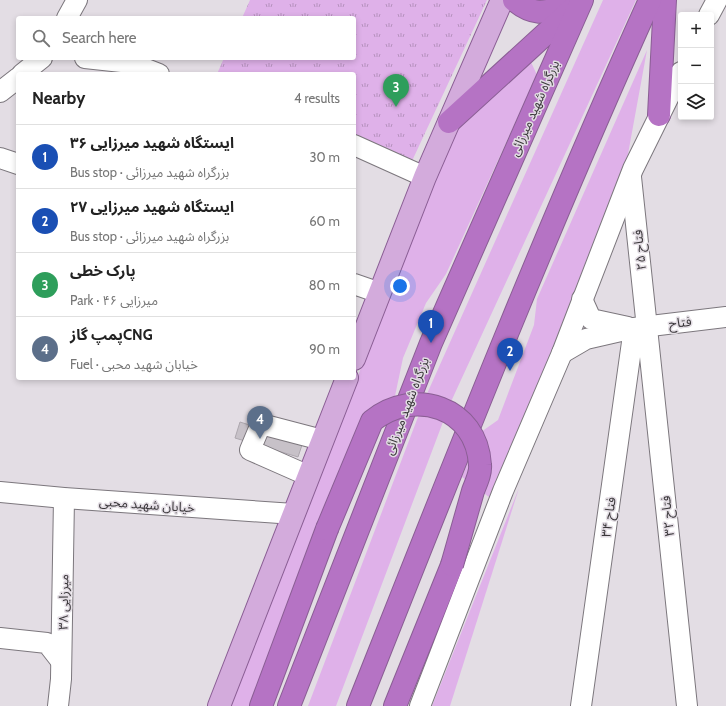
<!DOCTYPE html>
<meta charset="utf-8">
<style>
:root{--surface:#fff;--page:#f6f6f6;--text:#222;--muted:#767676;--line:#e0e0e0;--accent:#3c7965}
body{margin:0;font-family:Cabin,"Noto Sans Arabic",sans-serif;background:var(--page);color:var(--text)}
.controls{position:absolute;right:12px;top:12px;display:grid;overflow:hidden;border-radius:4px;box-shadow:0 2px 6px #0003}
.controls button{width:36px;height:36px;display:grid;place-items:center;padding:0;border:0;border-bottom:1px solid var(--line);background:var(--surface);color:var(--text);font:20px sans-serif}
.you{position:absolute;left:400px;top:286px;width:14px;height:14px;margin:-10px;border:3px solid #fff;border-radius:50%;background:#1a73e8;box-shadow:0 0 0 6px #1a73e833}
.badge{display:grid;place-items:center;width:26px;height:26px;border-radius:50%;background:var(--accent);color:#fff;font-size:13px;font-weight:700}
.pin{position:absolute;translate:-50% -33px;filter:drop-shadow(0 1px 2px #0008)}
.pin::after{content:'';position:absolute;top:21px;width:14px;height:12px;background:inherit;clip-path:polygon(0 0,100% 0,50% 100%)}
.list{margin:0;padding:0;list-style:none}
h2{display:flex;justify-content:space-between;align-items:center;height:52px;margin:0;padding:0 16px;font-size:17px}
h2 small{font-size:13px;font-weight:400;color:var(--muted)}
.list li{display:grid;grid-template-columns:26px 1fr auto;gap:12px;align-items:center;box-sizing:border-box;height:64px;padding:0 16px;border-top:1px solid var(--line)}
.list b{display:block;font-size:15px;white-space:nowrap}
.list p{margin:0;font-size:13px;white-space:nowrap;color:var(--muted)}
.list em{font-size:13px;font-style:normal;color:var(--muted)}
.icon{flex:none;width:22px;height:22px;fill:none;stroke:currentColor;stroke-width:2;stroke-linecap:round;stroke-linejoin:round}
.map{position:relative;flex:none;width:726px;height:706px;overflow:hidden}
.search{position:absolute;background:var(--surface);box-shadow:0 2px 6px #0003;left:16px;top:16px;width:340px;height:44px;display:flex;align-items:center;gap:10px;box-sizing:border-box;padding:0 14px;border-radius:4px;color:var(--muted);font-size:15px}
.panel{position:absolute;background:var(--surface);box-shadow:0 2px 6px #0003;left:16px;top:72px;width:340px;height:308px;border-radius:4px}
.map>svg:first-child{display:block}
</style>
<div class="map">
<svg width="726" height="706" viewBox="0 0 726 706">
<defs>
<pattern id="park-tufts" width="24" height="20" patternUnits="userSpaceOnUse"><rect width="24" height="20" fill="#dfb1e9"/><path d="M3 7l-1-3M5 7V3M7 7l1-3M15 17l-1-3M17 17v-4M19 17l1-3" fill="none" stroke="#b691be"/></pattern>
</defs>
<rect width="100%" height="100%" fill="#e3dde4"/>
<g fill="#dfb1e9">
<path d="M 603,0 L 636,0 L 449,406 L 336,706 L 308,706 L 426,396 Z"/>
<path d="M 647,50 L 626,165 L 493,500 L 462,477 L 481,432 L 498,420 L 534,325 L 537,299 Z"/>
<path d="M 530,60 L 537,75 L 446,274 L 426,303 L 403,358 L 395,396 L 278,678 L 264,706 L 230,706 L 373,337 L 456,129 Z"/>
<path d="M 519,488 L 450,706 L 432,706 Z"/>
</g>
<path fill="url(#park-tufts)" d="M 250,0 L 487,0 L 412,161 L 354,139 L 354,74 L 217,74 L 224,58 L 354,58 L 354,18 L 242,18 Z"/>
<path fill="#c7c1c8" stroke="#ada7ae" d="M 240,422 L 303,442 L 298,457 L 235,438 Z"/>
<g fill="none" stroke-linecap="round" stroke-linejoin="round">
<g stroke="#7c777d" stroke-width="22">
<g id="minor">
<path d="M 709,15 L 717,0"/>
<path d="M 67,18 L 77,0"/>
<path d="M 85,58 L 131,63 L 159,74"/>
<path d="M 22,74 L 42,58"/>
<path d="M 0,92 L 18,78"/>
<path d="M 354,145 L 425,177"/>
<path d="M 0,158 L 18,164"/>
<path d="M 631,177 L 687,706"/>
<path d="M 354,284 L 380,293"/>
<path d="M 582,299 L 591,319 L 628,327"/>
<path d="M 562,353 L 586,339 L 634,328 L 726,317"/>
<path d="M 309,476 L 250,450 L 261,424 L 322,440"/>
<path d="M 0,492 L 64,498 L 294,514"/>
<path d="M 0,638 L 47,643 L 61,661"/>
<path d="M 58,706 L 61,679 L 64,498"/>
<path d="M 420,706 L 503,491 L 562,353 L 633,169 L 681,72"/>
<path d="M 581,706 L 634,328"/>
</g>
</g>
<g stroke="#8a5e94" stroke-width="24">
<g id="major">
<path d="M 354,359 L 425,177 L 502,0"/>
<path d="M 219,706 L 347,378"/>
</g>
</g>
<g stroke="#8a5e94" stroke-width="24">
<g id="highway">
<path d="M 514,0 C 538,20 549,10 576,3"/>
<path d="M 659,115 L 665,0"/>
<path d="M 449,122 L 575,7"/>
<path d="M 261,706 L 327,529"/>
<path d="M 289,706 L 431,343 L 582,0"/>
<path d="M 358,706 C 452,469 545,232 650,0"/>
<path d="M 395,706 L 452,565"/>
</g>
</g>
<use href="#minor" stroke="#fff" stroke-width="20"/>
<use href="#major" stroke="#d3abdc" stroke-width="22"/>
<use href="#highway" stroke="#b573c4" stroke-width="22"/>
<g stroke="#8a5e94" stroke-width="24" stroke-linecap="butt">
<path id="highway-bridge" d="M 327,529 L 372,421 C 414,387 477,407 480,465 C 481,473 476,483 473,491 C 466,516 459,540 452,565"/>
</g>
<use href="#highway-bridge" stroke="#b573c4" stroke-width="22"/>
</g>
<g text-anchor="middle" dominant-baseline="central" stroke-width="3" stroke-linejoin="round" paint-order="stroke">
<g font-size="13" fill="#3b383b" stroke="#e3dde4">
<text transform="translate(534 108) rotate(-66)">بزرگراه شهید میرزائی</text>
<text transform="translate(639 250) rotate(-96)">فتاح ۲۵</text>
<text transform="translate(680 322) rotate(-7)">فتاح</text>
<text transform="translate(406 406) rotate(-69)">بزرگراه شهید میرزائی</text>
<text transform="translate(147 504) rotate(4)">خیابان شهید محبی</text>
<text transform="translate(667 516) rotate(-96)">فتاح ۳۲</text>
<text transform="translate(608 517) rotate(-82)">فتاح ۳۴</text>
<text transform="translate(63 602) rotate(-89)">میرزایی ۳۸</text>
</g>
</g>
</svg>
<div class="controls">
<button>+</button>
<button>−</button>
<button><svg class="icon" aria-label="layers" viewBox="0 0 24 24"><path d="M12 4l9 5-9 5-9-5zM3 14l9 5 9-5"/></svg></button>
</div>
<div class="you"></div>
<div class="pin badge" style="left:431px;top:343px;background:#1a4fb4">1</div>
<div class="pin badge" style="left:510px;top:371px;background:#1a4fb4">2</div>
<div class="pin badge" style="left:396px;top:107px;background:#2e9e5b">3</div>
<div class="pin badge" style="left:260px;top:439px;background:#5c6f8a">4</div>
<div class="search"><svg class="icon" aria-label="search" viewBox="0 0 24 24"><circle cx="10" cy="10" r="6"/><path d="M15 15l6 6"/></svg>Search here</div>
<section class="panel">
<h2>Nearby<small>4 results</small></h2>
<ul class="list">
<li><span class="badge" style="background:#1a4fb4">1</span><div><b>ایستگاه شهید میرزایی ۳۶</b><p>Bus stop · بزرگراه شهید میرزائی</p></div><em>30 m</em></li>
<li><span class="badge" style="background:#1a4fb4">2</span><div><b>ایستگاه شهید میرزایی ۲۷</b><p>Bus stop · بزرگراه شهید میرزائی</p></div><em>60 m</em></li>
<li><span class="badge" style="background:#2e9e5b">3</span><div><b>پارک خطی</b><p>Park · میرزایی ۴۶</p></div><em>80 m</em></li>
<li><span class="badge" style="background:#5c6f8a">4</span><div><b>پمپ گازCNG</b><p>Fuel · خیابان شهید محبی</p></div><em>90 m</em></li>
</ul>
</section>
</div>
